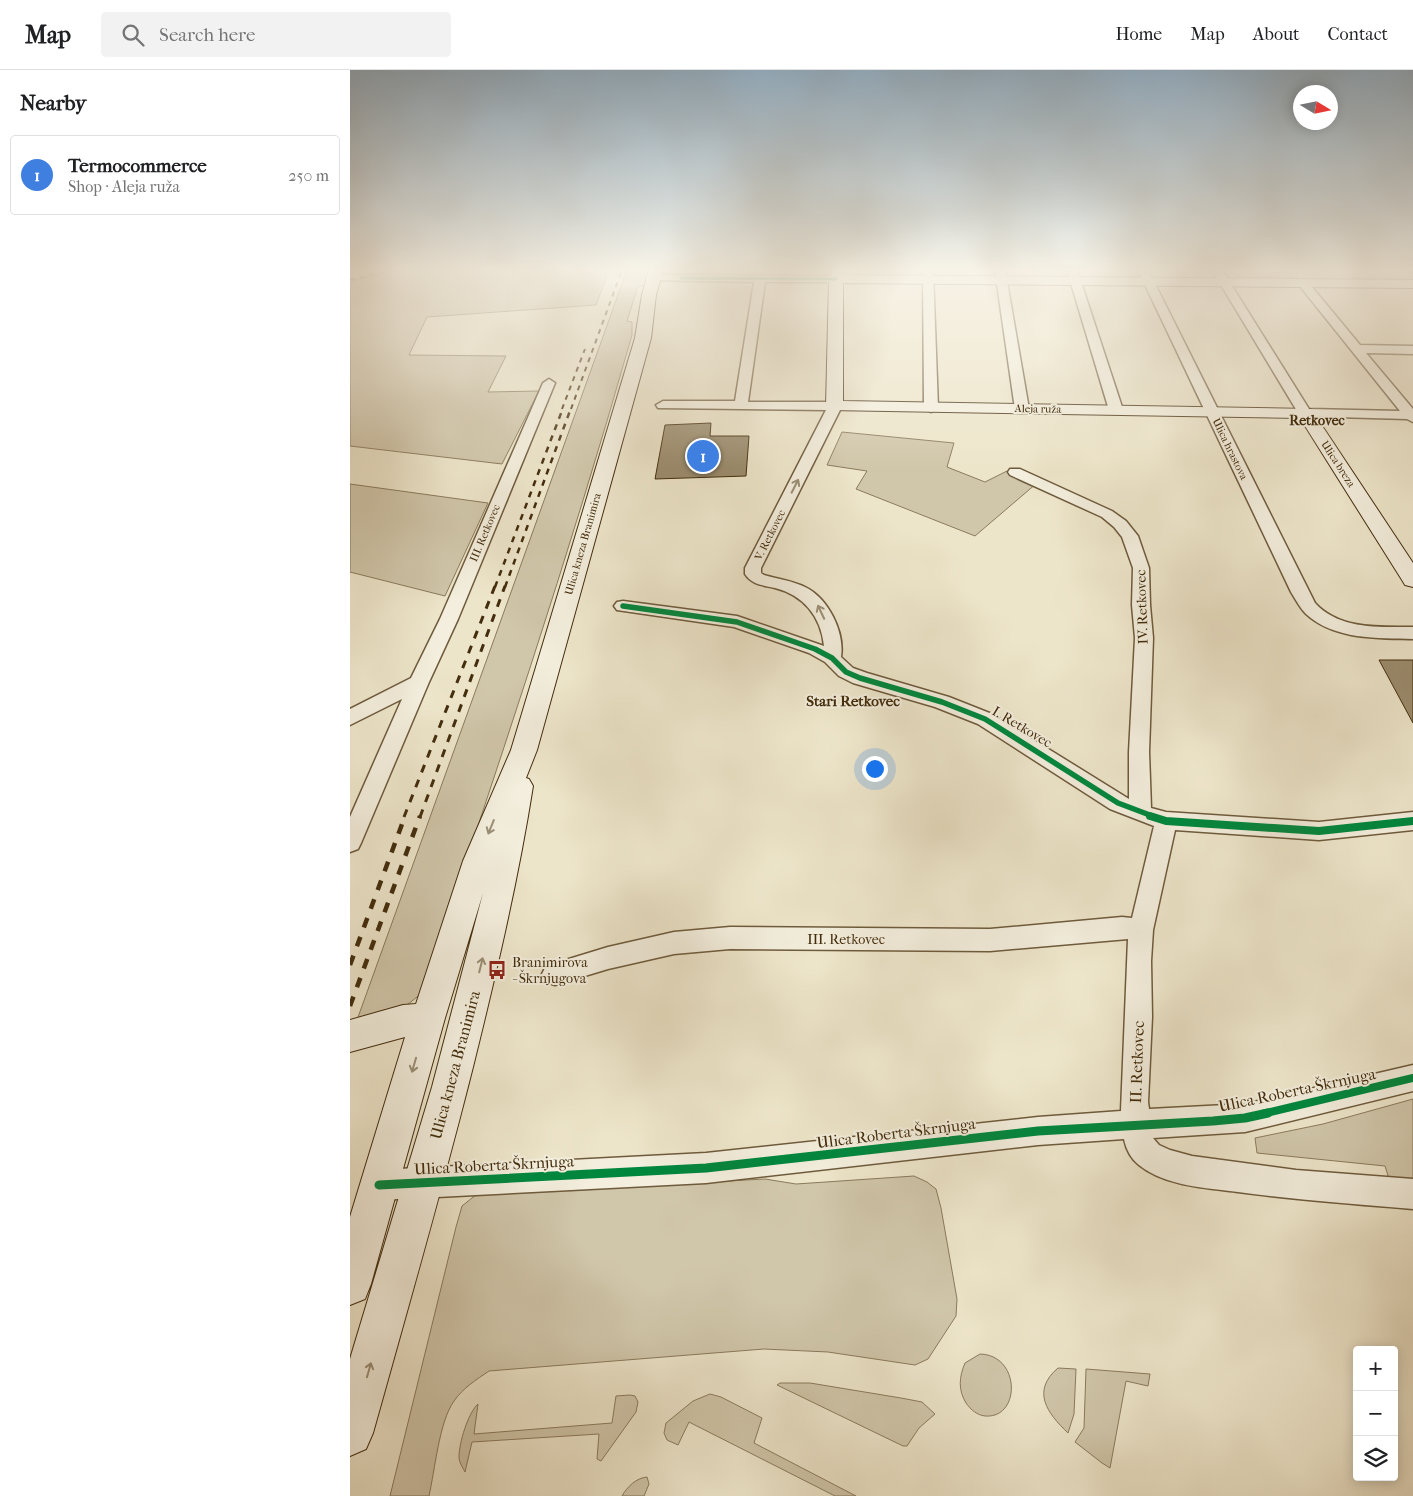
<!DOCTYPE html>
<meta charset="utf-8">
<style>
:root{--surface:#fff;--page:#f2f2f2;--text:#202124;--muted:#757577;--line:#e0e0e0;--accent:#2563eb}
body{margin:0;font-family:"IM FELL French Canon",serif;background:var(--page);color:var(--text)}
.controls{position:absolute;right:15px;bottom:15px;display:grid;overflow:hidden;border-radius:5px;box-shadow:0 2px 12px #0003}
.controls button{width:45px;height:45px;display:grid;place-items:center;padding:0;border:0;border-bottom:1px solid var(--line);background:var(--surface);color:var(--text);font:25px sans-serif}
.compass{position:absolute;left:943px;top:15px;width:45px;height:45px;border-radius:50%;background:var(--surface);box-shadow:0 2px 12px #0003;rotate:100deg}
.you{position:absolute;left:524px;top:698px;width:18px;height:18px;margin:-12px;border:4px solid #fff;border-radius:50%;background:#1a73e8;box-shadow:0 0 0 8px #1a73e833}
.badge{display:grid;place-items:center;width:32px;height:32px;border-radius:50%;background:var(--accent);color:#fff;font-size:16px;font-weight:700}
.pin{position:absolute;translate:-50% -50%;border:2px solid #fff;box-shadow:0 1px 5px #0006}
.list{margin:0;padding:0;list-style:none}
h2{display:flex;justify-content:space-between;align-items:center;height:65px;margin:0;padding:0 20px;font-size:21px}
h2 small{font-size:16px;font-weight:400;color:var(--muted)}
.list li{display:grid;grid-template-columns:32px 1fr auto;gap:15px;align-items:center;box-sizing:border-box;height:80px;margin:0 10px 10px;padding:0 10px;border:1px solid var(--line);border-radius:5px}
.list b{display:block;font-size:19px;white-space:nowrap}
.list p{margin:0;font-size:16px;white-space:nowrap;color:var(--muted)}
.list em{font-size:16px;font-style:normal;color:var(--muted)}
.icon{flex:none;width:28px;height:28px;fill:none;stroke:currentColor;stroke-width:2;stroke-linecap:round;stroke-linejoin:round}
.map{position:relative;flex:none;width:1063px;height:1426px;overflow:hidden}
header{display:flex;align-items:center;gap:30px;box-sizing:border-box;height:70px;padding:0 25px;background:var(--surface);border-bottom:1px solid var(--line)}
header strong{font-size:24px}
nav{display:flex;gap:28px;margin-inline-start:auto;font-size:18px}
.search{width:350px;height:45px;background:var(--page);display:flex;align-items:center;gap:12px;box-sizing:border-box;padding:0 18px;border-radius:5px;color:var(--muted);font-size:19px}
main{display:flex}
aside{flex:1;background:var(--surface)}
.map>svg:first-child{display:block}
</style>
<header>
<strong>Map</strong>
<div class="search"><svg class="icon" aria-label="search" viewBox="0 0 24 24"><circle cx="10" cy="10" r="6"/><path d="M15 15l6 6"/></svg>Search here</div>
<nav><a>Home</a><a>Map</a><a>About</a><a>Contact</a></nav>
</header>
<main>
<aside>
<h2>Nearby<small></small></h2>
<ul class="list">
<li><span class="badge" style="background:#3f7fe0">1</span><div><b>Termocommerce</b><p>Shop · Aleja ruža</p></div><em>250 m</em></li>
</ul>
</aside>
<div class="map">
<svg width="1063" height="1426" viewBox="0 0 1063 1426">
<rect width="100%" height="100%" fill="#ede5ca"/>
<filter id="stains"><feTurbulence type="fractalNoise" baseFrequency=".004" numOctaves="4"/><feColorMatrix values="0 0 0 0 .2 0 0 0 0 .09 0 0 0 0 .02 0 0 0 .5 -.17"/></filter>
<radialGradient id="worn" r=".72"><stop offset=".6" stop-color="#630" stop-opacity="0"/><stop offset="1" stop-color="#630" stop-opacity=".3"/></radialGradient>
<g fill="#d0c6aa" stroke="#8a7a5c">
<path d="M 49,200 L 259,200 L 246,235 L 77,247 L 59,285 L 156,286 L 138,322 L 189,321 L 152,394 L 0,376 L 0,211 Z"/>
<path d="M 277,200 L 301,200 L 296,216 L 288,216 L 277,251 L 282,252 L 282,265 C 219,487 145,705 72,923 L 52,939 L 7,950 Z"/>
<path d="M 1006,200 L 1063,200 L 1063,208 L 1004,208 L 1000,204 L 1009,204 Z"/>
<path d="M 920,201 L 925,203 L 945,203 L 948,207 L 891,207 L 885,204 L 921,203 Z"/>
<path d="M 492,362 L 604,373 L 597,397 L 635,412 L 657,401 L 687,413 L 625,466 L 506,419 L 517,401 L 477,395 Z"/>
<path d="M 0,414 L 138,433 L 95,526 L 0,502 Z"/>
<path d="M 1063,1029 L 1063,1116 L 1041,1115 L 1035,1096 L 907,1083 L 905,1068 L 973,1054 Z"/>
<path d="M 564,1106 L 577,1112 L 586,1119 L 591,1138 L 607,1229 L 606,1246 L 578,1289 L 565,1295 L 478,1282 L 414,1279 L 139,1301 C 126,1310 113,1318 104,1331 C 89,1352 85,1400 79,1426 L 40,1426 L 106,1157 L 112,1136 L 127,1124 L 415,1109 L 446,1114 Z"/>
<path d="M 630,1284 C 671,1285 671,1349 635,1346 C 627,1345 621,1340 616,1333 C 608,1320 609,1307 615,1293 Z"/>
<path d="M 708,1298 L 726,1299 L 724,1344 L 718,1363 C 697,1343 681,1321 708,1298 Z"/>
<path d="M 736,1299 L 800,1304 L 798,1316 L 776,1311 L 760,1398 L 752,1393 L 725,1372 L 734,1358 Z"/>
<path d="M 430,1313 L 460,1313 L 551,1328 L 572,1332 L 585,1344 L 569,1358 L 557,1376 L 553,1376 L 427,1315 Z"/>
<path d="M 360,1324 L 371,1327 L 412,1348 L 404,1373 L 506,1426 L 485,1426 L 339,1352 L 328,1375 L 317,1370 L 314,1363 L 316,1353 L 343,1331 Z"/>
<path d="M 280,1325 L 285,1326 L 288,1332 L 286,1342 L 251,1391 L 247,1389 L 249,1364 L 122,1372 L 115,1402 C 113,1398 109,1392 109,1387 C 109,1373 118,1343 128,1334 L 124,1364 L 262,1353 L 266,1326 Z"/>
<path d="M 297,1407 L 299,1414 L 294,1426 L 272,1426 C 277,1417 286,1408 297,1407 Z"/>
</g>
<g fill="#9b8d6f" stroke="#432d0d">
<path d="M 361,353 L 360,366 L 399,366 L 396,406 L 305,409 L 315,355 Z"/>
<path d="M 1029,590 L 1063,590 L 1063,653 Z"/>
</g>
<g fill="none" stroke-linecap="round" stroke-linejoin="round">
<g stroke="#6e5b3c" stroke-width="3">
<g id="street">
<path d="M 573,200 L 583,200 L 588,338 L 581,342 L 574,338 Z"/>
<path d="M 645,200 L 655,200 L 679,339 L 672,343 L 665,339 Z"/>
<path d="M 717,200 L 727,200 L 773,340 L 771,343 L 761,343 L 759,340 Z"/>
<path d="M 788,200 L 798,200 L 965,533 C 990,560 1030,557 1063,557 L 1063,569 C 1028,568 984,570 956,544 C 950,538 946,530 941,522 Z"/>
<path d="M 862,200 L 872,200 L 959,339 L 1050,341 L 949,215 L 948,213 L 949,211 L 957,211 L 1010,275 L 1063,276 L 1063,284 L 1016,283 L 1063,339 L 1063,352 L 1057,349 L 950,346 Z"/>
<path d="M 303,205 L 486,206 L 491,209 L 486,212 L 415,212 L 398,332 L 485,332 L 492,336 L 411,498 L 411,503 L 414,505 C 428,509 443,511 455,517 C 478,528 495,562 491,587 L 503,598 L 517,603 L 599,627 L 642,644 L 779,729 L 779,682 L 785,568 L 782,535 L 783,498 L 772,467 L 764,457 L 752,447 L 660,405 L 658,402 L 660,399 L 670,399 L 762,441 L 776,451 L 788,466 L 799,498 L 800,535 L 803,568 L 799,682 L 801,738 L 816,742 L 969,752 L 1063,742 L 1063,760 L 969,770 L 825,760 L 803,860 L 801,891 L 802,947 L 798,1032 L 799,1039 L 895,1034 L 1063,995 L 1063,1021 L 895,1062 L 803,1068 L 809,1075 L 820,1080 L 842,1086 L 946,1100 L 1063,1109 L 1063,1139 C 1004,1134 946,1130 888,1122 C 856,1118 815,1116 789,1095 C 781,1089 776,1079 774,1069 L 688,1075 L 356,1113 L 29,1130 L 18,1126 L 14,1115 L 18,1104 L 29,1100 L 356,1083 L 688,1047 L 771,1041 L 778,869 L 640,881 L 380,879 L 324,884 L 258,899 L 205,915 L 196,912 L 192,904 L 196,896 L 258,877 L 324,862 L 380,857 L 640,859 L 772,847 L 782,848 L 804,756 L 760,739 L 628,654 L 585,637 L 503,613 L 489,606 L 475,592 L 459,583 L 384,557 L 267,540 L 264,536 L 267,532 L 273,531 L 387,546 L 474,576 C 471,546 453,525 425,518 C 413,515 402,515 395,504 L 395,498 L 476,340 L 308,338 L 306,335 L 313,331 L 385,331 L 404,212 L 299,210 L 298,208 L 299,206 Z"/>
<path d="M 199,309 L 205,313 L 108,549 L 79,612 L 11,773 L 8,779 L 0,782 L 0,747 L 52,629 L 0,655 L 0,639 L 61,608 L 90,549 L 193,313 Z"/>
</g>
</g>
<g stroke="#432d0d" stroke-width="2">
<g id="secondary">
<path d="M 299,200 L 313,200 L 306,225 L 301,268 L 187,680 L 176,708 L 179,709 L 183,716 C 168,811 146,904 123,997 C 92,1120 57,1241 23,1363 L 16,1379 L 0,1386 L 0,1289 L 82,1017 L 133,823 L 95,948 L 21,1214 L 15,1229 L 0,1235 L 0,1147 L 55,967 L 0,982 L 0,950 L 53,935 L 66,934 L 113,791 L 161,680 L 285,268 L 292,225 Z"/>
<path d="M 483,200 L 495,200 L 494,205 L 1063,210 L 1063,218 L 493,213 L 493,331 L 961,339 L 1063,493 L 1063,517 L 1055,515 L 1052,510 L 950,348 L 479,340 L 476,336 L 479,209 Z"/>
</g>
</g>
<use href="#street" fill="#f3eedd" fill-rule="evenodd"/>
<use href="#secondary" fill="#f3eedd" fill-rule="evenodd"/>
<g stroke="#432d0d" stroke-width="2" stroke-dasharray="5 5" stroke-linecap="butt">
<path d="M 0,210 L 45,200"/>
<path d="M 212,339 L 235,279"/>
<path d="M 221,339 L 272,200"/>
</g>
<g stroke="#432d0d" stroke-width="2.5" stroke-dasharray="6 6" stroke-linecap="butt">
<path d="M 145,517 L 213,338"/>
<path d="M 155,517 L 221,338"/>
</g>
<g stroke="#432d0d" stroke-width="3" stroke-dasharray="8 8" stroke-linecap="butt">
<path d="M 54,747 L 145,516"/>
<path d="M 70,747 L 155,516"/>
</g>
<g stroke="#432d0d" stroke-width="4.5" stroke-dasharray="10 10" stroke-linecap="butt">
<path d="M 0,895 L 55,746"/>
<path d="M 0,936 L 70,746"/>
</g>
<g stroke="#f3eedd" stroke-width="5">
<path id="cycleway-far3" d="M 331,208 L 486,209"/>
</g>
<g stroke="#f3eedd" stroke-width="9">
<path id="cycleway-far2" d="M 273,536 L 387,552 L 465,579 L 482,588 L 496,602 L 510,608 L 592,632 L 635,649 L 768,733 L 805,747"/>
</g>
<g stroke="#f3eedd" stroke-width="11">
<g id="cycleway-far1">
<path d="M 800,746 L 816,751 L 969,761 L 1063,751"/>
<path d="M 912,1044 L 1063,1008"/>
</g>
</g>
<g stroke="#f3eedd" stroke-width="12">
<path id="cycleway" d="M 29,1115 L 356,1098 L 688,1061 L 863,1051 L 895,1048 L 918,1043"/>
</g>
<use href="#cycleway-far3" stroke="#00873e" stroke-width="3"/>
<use href="#cycleway-far2" stroke="#00873e" stroke-width="5.5"/>
<use href="#cycleway-far1" stroke="#00873e" stroke-width="8"/>
<use href="#cycleway" stroke="#00873e" stroke-width="9"/>
</g>
<defs><path id="oneway-shaft" d="M-6 0H5M1.5-3L5.5 0L1.5 3" fill="none" stroke-width="1.6" stroke-linecap="round" stroke-linejoin="round" transform="scale(1.25)"/></defs>
<g stroke="#9b8e75">
<use href="#oneway-shaft" transform="translate(445 416) rotate(-63)"/>
<use href="#oneway-shaft" transform="translate(471 542) rotate(-115)"/>
<use href="#oneway-shaft" transform="translate(141 757) rotate(112)"/>
<use href="#oneway-shaft" transform="translate(131 895) rotate(-76)"/>
<use href="#oneway-shaft" transform="translate(64 995) rotate(106)"/>
<use href="#oneway-shaft" transform="translate(19 1300) rotate(-74)"/>
</g>
<linearGradient id="sky" x2="0" y2="1"><stop stop-color="#93aec2"/><stop offset="0.5" stop-color="#f7f3e7"/><stop offset="1" stop-color="#f7f3e7" stop-opacity="0"/></linearGradient>
<rect width="1063" height="399" fill="url(#sky)"/>
<defs>
<g id="bus-bare" transform="scale(1.5)"><path d="M-5-6H5V4H4V6H2V4H-2V6H-4V4H-5ZM-3.5-4V0h7V-4ZM-3.5 1.2v1.5H-2V1.2ZM2 1.2v1.5H3.5V1.2Z" fill="#8f2418" stroke="#f3eedd" stroke-width="2.5" paint-order="stroke"/></g>
</defs>
<g fill-rule="evenodd">
<use href="#bus-bare" x="147" y="900"/>
</g>
<g text-anchor="middle" dominant-baseline="central" stroke-width="4" stroke-linejoin="round" paint-order="stroke">
<g font-size="11" fill="#432d0d" stroke="#f3eedd">
<text transform="translate(688 339) rotate(1)">Aleja ruža</text>
<text transform="translate(880 379) rotate(64)">Ulica hrastova</text>
<text transform="translate(988 394) rotate(57)">Ulica breza</text>
<text transform="translate(135 463) rotate(-67)">III. Retkovec</text>
<text transform="translate(420 465) rotate(-63)">V. Retkovec</text>
<text transform="translate(233 474) rotate(-74)">Ulica kneza Branimira</text>
</g>
<g font-size="14" font-weight="bold" fill="#432d0d" stroke="#f3eedd">
<text x="967" y="350">Retkovec</text>
</g>
<g font-size="14" fill="#432d0d" stroke="#f3eedd">
<text transform="translate(792 537) rotate(-92)">IV. Retkovec</text>
<text transform="translate(672 657) rotate(31)">I. Retkovec</text>
<text x="496" y="869">III. Retkovec</text>
</g>
<g font-size="14" fill="#432d0d" stroke="#f3eedd" text-anchor="start">
<text x="162" y="892">Branimirova<tspan x="162" dy="16">- Škrnjugova</tspan></text>
</g>
<g font-size="15" font-weight="bold" fill="#432d0d" stroke="#f3eedd">
<text x="503" y="631">Stari Retkovec</text>
</g>
<g font-size="16" fill="#432d0d" stroke="#f3eedd">
<text transform="translate(787 992) rotate(-88)">II. Retkovec</text>
<text transform="translate(105 995) rotate(-75)">Ulica kneza Branimira</text>
<text transform="translate(947 1020) rotate(-12)">Ulica Roberta Škrnjuga</text>
<text transform="translate(546 1063) rotate(-7)">Ulica Roberta Škrnjuga</text>
<text transform="translate(144 1095) rotate(-3)">Ulica Roberta Škrnjuga</text>
</g>
</g>
<rect width="100%" height="100%" filter="url(#stains)"/>
<rect width="100%" height="100%" fill="url(#worn)"/>
</svg>
<div class="controls">
<button>+</button>
<button>−</button>
<button><svg class="icon" aria-label="layers" viewBox="0 0 24 24"><path d="M12 4l9 5-9 5-9-5zM3 14l9 5 9-5"/></svg></button>
</div>
<svg class="compass" viewBox="-18 -18 36 36"><path d="M0-13l5 13h-10z" fill="#e53935"/><path d="M0 13l5-13h-10z" fill="#757577"/></svg>
<div class="you"></div>
<div class="pin badge" style="left:353px;top:386px;background:#3f7fe0">1</div>
</div>
</main>
